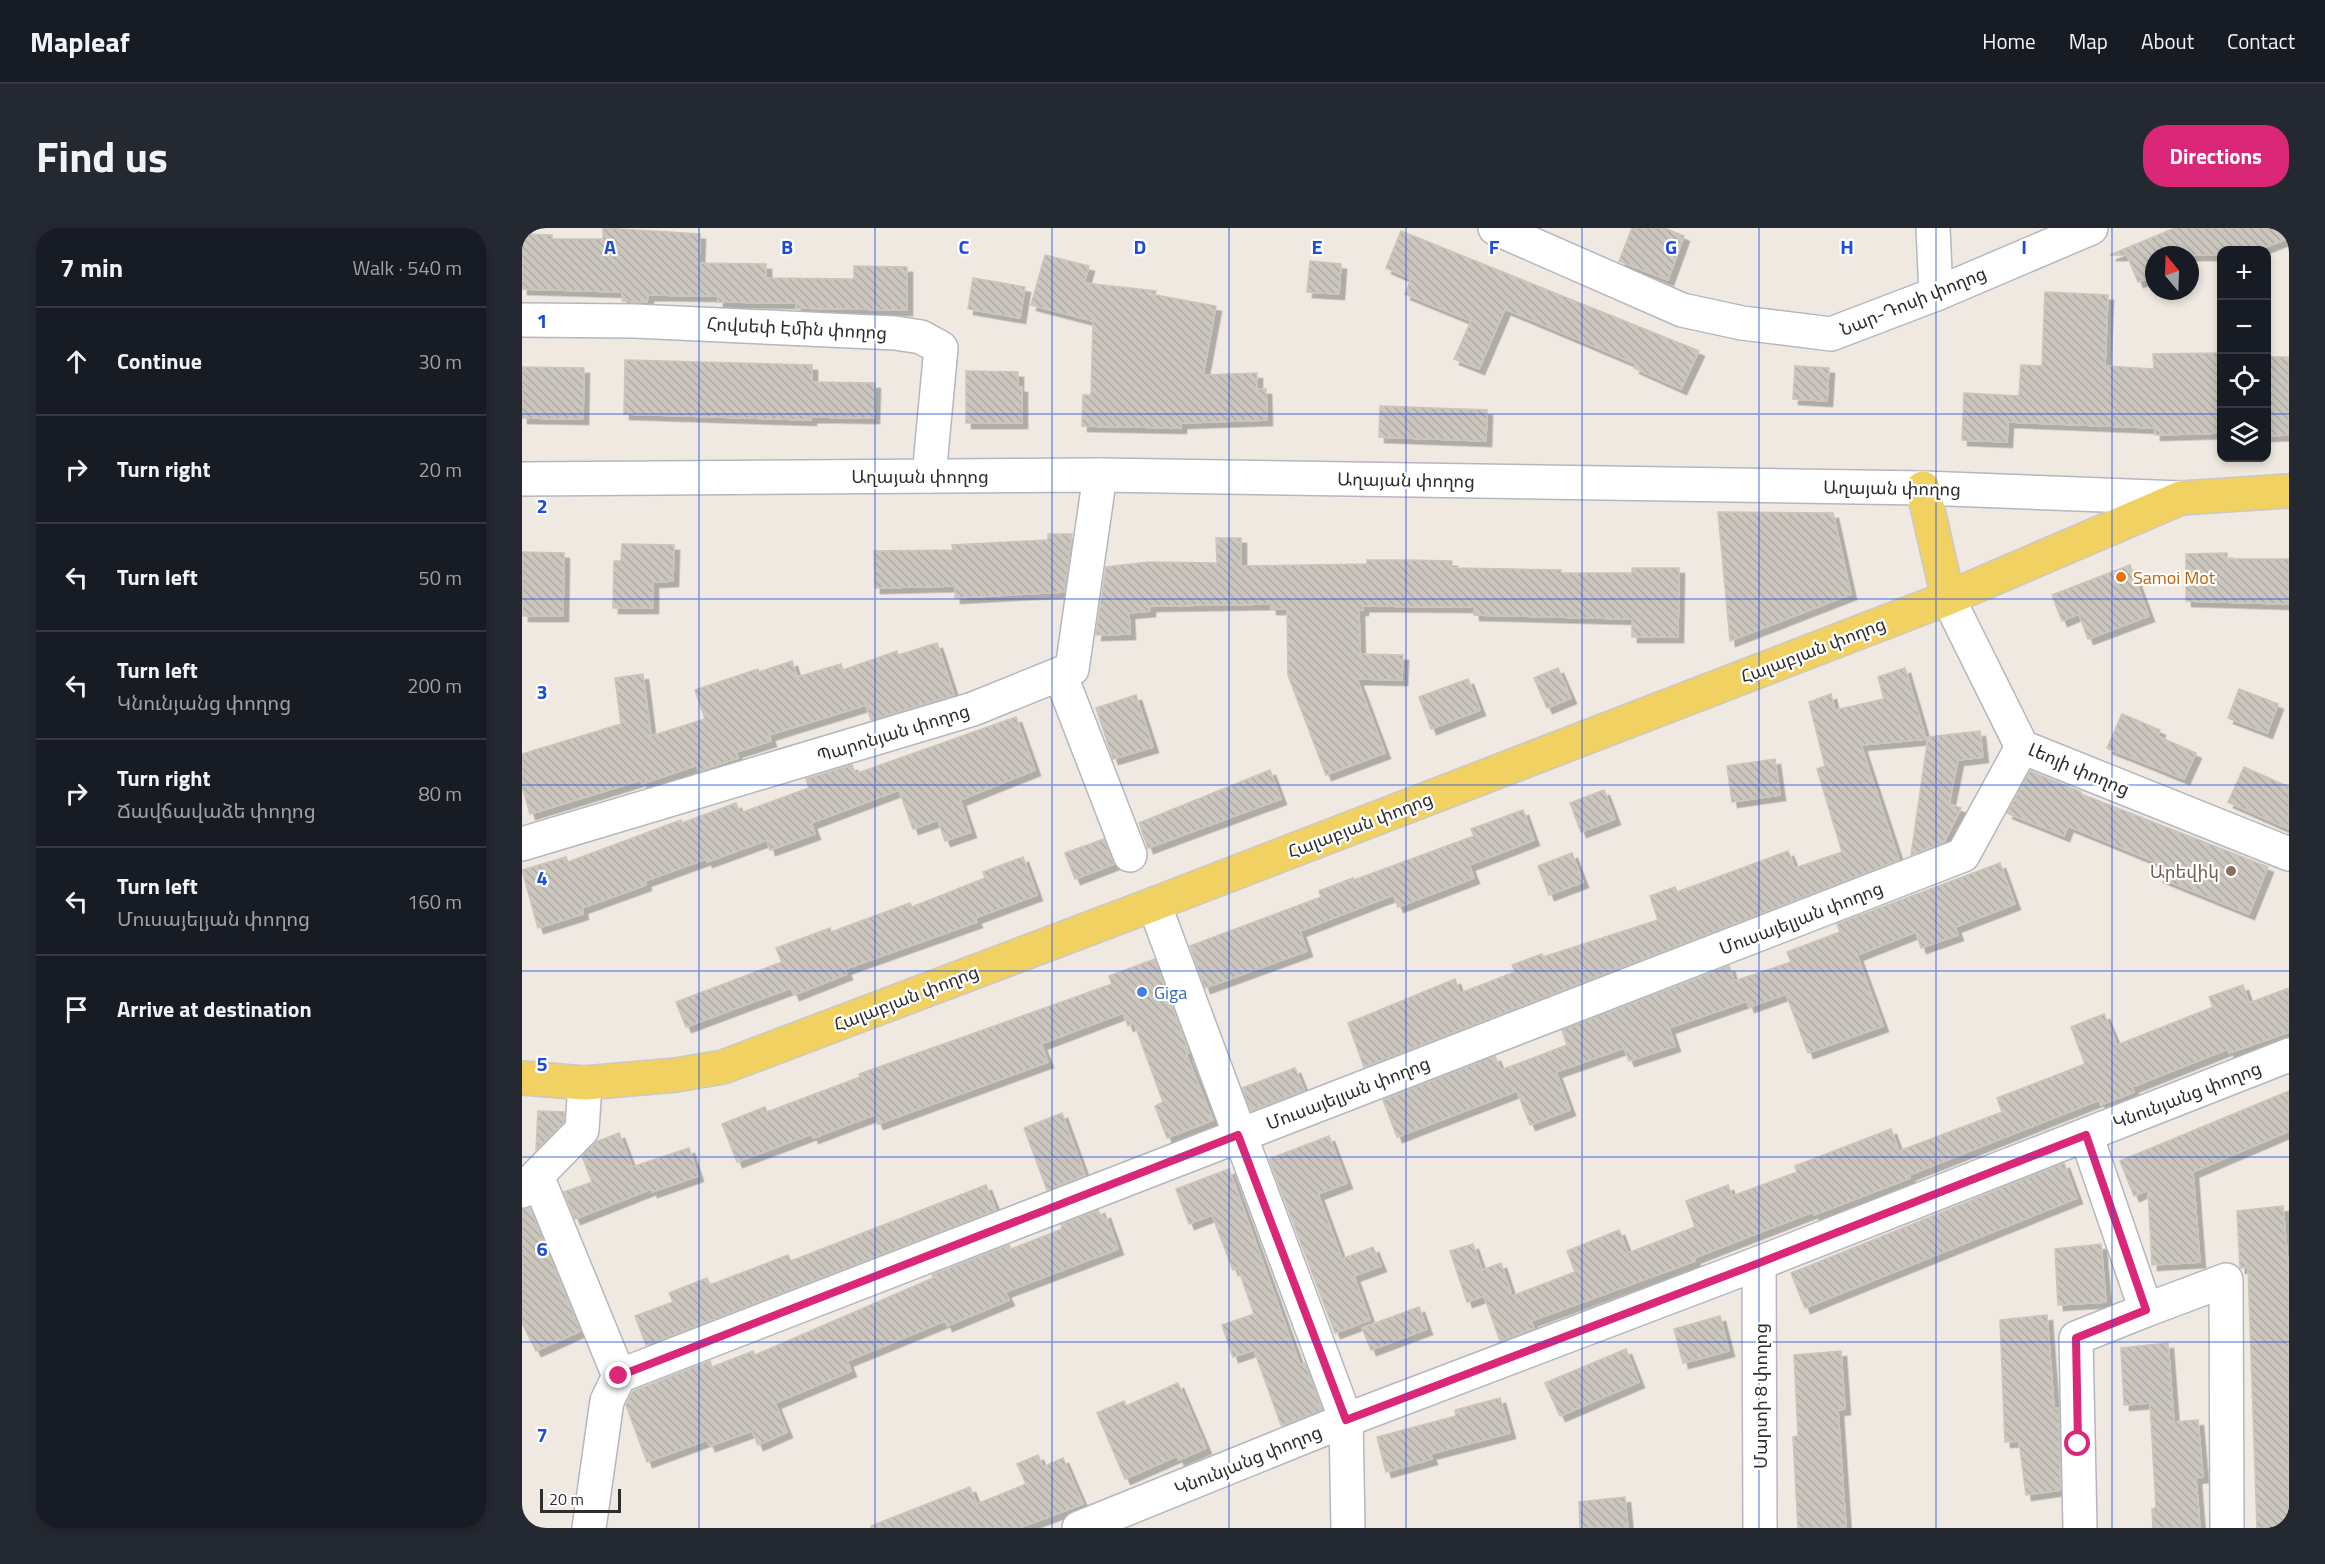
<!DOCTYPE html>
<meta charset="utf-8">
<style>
:root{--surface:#171b24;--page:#242831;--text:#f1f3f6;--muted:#9ea1a6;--line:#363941;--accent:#db2777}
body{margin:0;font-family:"Titillium Web","Noto Sans Armenian",sans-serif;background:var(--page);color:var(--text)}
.controls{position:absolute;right:18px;top:18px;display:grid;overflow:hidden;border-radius:12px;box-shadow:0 3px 9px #0003}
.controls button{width:54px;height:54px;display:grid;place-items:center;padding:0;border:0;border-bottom:2px solid var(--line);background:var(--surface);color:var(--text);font:30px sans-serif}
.compass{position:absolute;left:1623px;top:18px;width:54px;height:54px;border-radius:50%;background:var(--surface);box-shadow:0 3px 9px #0003;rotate:341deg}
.scale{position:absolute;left:18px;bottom:15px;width:81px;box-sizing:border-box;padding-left:6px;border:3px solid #2e2e2e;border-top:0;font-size:16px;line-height:21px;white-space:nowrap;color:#2e2e2e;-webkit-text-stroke:4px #fff;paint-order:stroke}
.stop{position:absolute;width:18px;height:18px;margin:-14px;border:4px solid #db2777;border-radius:50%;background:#fff}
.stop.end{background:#db2777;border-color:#fff;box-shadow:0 2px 6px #0008}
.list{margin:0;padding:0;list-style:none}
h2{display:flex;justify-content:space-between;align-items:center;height:78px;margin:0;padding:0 24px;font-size:26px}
h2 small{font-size:20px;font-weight:400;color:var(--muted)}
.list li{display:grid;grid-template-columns:39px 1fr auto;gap:18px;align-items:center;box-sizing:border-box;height:108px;padding:0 24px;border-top:2px solid var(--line)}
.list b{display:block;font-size:22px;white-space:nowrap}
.list p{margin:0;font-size:20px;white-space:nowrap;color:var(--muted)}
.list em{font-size:20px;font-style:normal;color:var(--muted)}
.icon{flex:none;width:33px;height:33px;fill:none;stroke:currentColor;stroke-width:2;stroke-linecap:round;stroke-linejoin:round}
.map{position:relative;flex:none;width:1767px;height:1300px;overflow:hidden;border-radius:24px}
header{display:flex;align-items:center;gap:36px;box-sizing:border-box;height:84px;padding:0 30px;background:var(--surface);border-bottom:2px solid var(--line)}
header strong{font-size:28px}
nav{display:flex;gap:33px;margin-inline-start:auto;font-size:21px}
.intro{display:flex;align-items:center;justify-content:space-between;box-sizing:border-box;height:144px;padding:0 36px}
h1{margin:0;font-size:42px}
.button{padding:15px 27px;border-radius:24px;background:var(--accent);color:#fff;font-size:21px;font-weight:700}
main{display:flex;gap:36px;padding:0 36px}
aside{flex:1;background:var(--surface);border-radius:24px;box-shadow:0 3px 9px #0003}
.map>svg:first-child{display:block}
</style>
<header>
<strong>Mapleaf</strong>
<nav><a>Home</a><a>Map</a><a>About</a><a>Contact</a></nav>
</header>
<div class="intro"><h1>Find us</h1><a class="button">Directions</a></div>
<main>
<aside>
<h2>7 min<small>Walk · 540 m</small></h2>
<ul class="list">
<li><svg class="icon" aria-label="ahead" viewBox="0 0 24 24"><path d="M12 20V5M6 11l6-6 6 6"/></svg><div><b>Continue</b></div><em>30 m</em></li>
<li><svg class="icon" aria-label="right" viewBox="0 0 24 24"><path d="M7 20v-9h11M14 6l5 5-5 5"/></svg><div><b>Turn right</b></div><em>20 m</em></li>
<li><svg class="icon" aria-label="left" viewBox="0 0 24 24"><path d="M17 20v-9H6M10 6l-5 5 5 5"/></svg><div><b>Turn left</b></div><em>50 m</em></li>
<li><svg class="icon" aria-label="left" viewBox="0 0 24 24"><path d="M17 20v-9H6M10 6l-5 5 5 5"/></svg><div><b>Turn left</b><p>Կնունյանց փողոց</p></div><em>200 m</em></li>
<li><svg class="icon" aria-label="right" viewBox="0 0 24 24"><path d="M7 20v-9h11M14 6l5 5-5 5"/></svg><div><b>Turn right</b><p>Ճավճավաձե փողոց</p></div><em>80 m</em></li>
<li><svg class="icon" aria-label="left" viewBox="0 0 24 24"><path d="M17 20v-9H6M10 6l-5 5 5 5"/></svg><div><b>Turn left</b><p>Մուսայելյան փողոց</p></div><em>160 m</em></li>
<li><svg class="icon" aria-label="arrive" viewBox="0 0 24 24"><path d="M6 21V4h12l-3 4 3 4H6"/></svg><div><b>Arrive at destination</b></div></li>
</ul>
</aside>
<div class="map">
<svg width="1767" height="1300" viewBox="0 0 1767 1300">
<defs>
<pattern id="building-back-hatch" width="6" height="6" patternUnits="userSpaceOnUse" patternTransform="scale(1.5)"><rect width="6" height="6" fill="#cbc7bf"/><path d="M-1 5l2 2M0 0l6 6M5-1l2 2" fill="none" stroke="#afaba4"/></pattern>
<filter id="shadow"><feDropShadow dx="5.5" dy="5.5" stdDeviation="0" flood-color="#0004"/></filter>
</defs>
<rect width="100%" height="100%" fill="#efe9e1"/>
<g fill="url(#building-back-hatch)" stroke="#cbc5ba" stroke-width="1.5" filter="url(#shadow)">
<path d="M 81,0 L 178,6 L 177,35 L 244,36 L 244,50 L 332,51 L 332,38 L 385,39 L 385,82 L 274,80 L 274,75 L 196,74 L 196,68 L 126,67 L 125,74 L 100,73 L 100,64 L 0,61 L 0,6 L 30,7 L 30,11 L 81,11 Z"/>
<path d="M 1110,0 L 1142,0 L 1162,8 L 1146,52 L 1097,33 Z"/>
<path d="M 1653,0 L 1767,0 L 1767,10 L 1736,22 L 1700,22 L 1700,27 L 1632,27 L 1632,48 L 1616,54 L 1605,27 L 1588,27 Z"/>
<path d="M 879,3 L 1177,123 L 1159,161 L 1112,140 L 1114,136 L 983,81 L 957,141 L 932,131 L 949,93 L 883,66 L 889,51 L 864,40 Z"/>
<path d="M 523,27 L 567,38 L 562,55 L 634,63 L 633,67 L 694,78 L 681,147 L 735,145 L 735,161 L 744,161 L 745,192 L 659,195 L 659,200 L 560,198 L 561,167 L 569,167 L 571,93 L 509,77 Z"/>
<path d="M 788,33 L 819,36 L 817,66 L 785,64 Z"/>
<path d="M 451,50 L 503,59 L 498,90 L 446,81 Z"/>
<path d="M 1523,64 L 1586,67 L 1583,138 L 1632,141 L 1631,126 L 1700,125 L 1700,205 L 1633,207 L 1633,200 L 1486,194 L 1485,214 L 1440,212 L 1442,165 L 1497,168 L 1499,137 L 1520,138 Z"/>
<path d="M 1744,129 L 1767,129 L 1767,207 L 1744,208 Z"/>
<path d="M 103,132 L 290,137 L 290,154 L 353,155 L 352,190 L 289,189 L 289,192 L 102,186 Z"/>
<path d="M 1273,138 L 1307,140 L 1305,173 L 1271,171 Z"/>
<path d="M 0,139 L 62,140 L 61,191 L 0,190 Z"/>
<path d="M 444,143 L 496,144 L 496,159 L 500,159 L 500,195 L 444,195 Z"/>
<path d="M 858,178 L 965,182 L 964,213 L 857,209 Z"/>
<path d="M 1196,284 L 1311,285 L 1329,366 L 1208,413 Z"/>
<path d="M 526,306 L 550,306 L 542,364 L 433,370 L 433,358 L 353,360 L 352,323 L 431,322 L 430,317 L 526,312 Z"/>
<path d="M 694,310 L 719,310 L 719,338 L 845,336 L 845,332 L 885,332 L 930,333 L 930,340 L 1039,342 L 1039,345 L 1110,345 L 1110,340 L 1157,340 L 1156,409 L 1110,409 L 1110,391 L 952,387 L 952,379 L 841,378 L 841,382 L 837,382 L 838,426 L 881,427 L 880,452 L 835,451 L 863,525 L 804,547 L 766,447 L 765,381 L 749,381 L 749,376 L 628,378 L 628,383 L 607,385 L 608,406 L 574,407 L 584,339 L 626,334 L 695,335 Z"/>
<path d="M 100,316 L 152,317 L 151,353 L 131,354 L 131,380 L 91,380 L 92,333 L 99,333 Z"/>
<path d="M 0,324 L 42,325 L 41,388 L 1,388 Z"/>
<path d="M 1705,325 L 1705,331 L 1767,331 L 1767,376 L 1664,373 L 1664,326 Z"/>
<path d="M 1608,337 L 1627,388 L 1566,411 L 1557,386 L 1540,393 L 1530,367 Z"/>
<path d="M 415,415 L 432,467 L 349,492 L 344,477 L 247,507 L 249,513 L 214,524 L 216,530 L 176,543 L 175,537 L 120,556 L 119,552 L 8,586 L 0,558 L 0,526 L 99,496 L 93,450 L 121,446 L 129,508 L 183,491 L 173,462 L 236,441 L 237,444 L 270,433 L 275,449 L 319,436 L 321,442 L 375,423 L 376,427 Z"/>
<path d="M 1036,440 L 1049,470 L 1025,480 L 1012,450 Z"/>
<path d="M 1383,440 L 1404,511 L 1339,517 L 1377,632 L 842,839 L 826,795 L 933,751 L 938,765 L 993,744 L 990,737 L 1020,726 L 1021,729 L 1136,692 L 1128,668 L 1153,659 L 1155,664 L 1266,623 L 1273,640 L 1320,624 L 1295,541 L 1303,538 L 1287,474 L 1309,466 L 1313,482 L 1362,471 L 1356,449 Z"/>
<path d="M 946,451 L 958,482 L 909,501 L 897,469 Z"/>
<path d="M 1717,461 L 1756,476 L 1745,505 L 1706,490 Z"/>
<path d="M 614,467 L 631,519 L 591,531 L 574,480 Z"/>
<path d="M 1600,486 L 1638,502 L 1636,508 L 1674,525 L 1662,551 L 1585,520 Z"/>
<path d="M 494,489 L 513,542 L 438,572 L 449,604 L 423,613 L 416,592 L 391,601 L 377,562 L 289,595 L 293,606 L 248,622 L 245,612 L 185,634 L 184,631 L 123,653 L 124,657 L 60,680 L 61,686 L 16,700 L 0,642 L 44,629 L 46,634 L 159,592 L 160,595 L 214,575 L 218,585 L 287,560 L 284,551 L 330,537 L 333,546 Z"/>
<path d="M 1458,503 L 1461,529 L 1436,532 L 1427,576 L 1439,580 L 1422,614 L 1389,627 L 1406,509 Z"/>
<path d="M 1253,531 L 1258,567 L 1210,574 L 1205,538 Z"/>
<path d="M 1722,539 L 1767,559 L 1767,601 L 1706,574 Z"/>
<path d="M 748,542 L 759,571 L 626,620 L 617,595 Z"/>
<path d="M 1508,543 L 1559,564 L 1559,566 L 1746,639 L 1727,686 L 1636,649 L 1641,637 L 1546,598 L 1542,608 L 1485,585 Z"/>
<path d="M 1082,562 L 1093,591 L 1059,604 L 1048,575 Z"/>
<path d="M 1001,582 L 1012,612 L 947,637 L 952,650 L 876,679 L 871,667 L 778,703 L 785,723 L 683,760 L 668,718 L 799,669 L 797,663 L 831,650 L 832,652 L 952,608 L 949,601 Z"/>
<path d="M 582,611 L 592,636 L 553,651 L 543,625 Z"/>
<path d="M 1050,625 L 1061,654 L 1027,667 L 1016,638 Z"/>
<path d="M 501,629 L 515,667 L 453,690 L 455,694 L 323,741 L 325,746 L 272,767 L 269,760 L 164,799 L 154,774 L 260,734 L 254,720 L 308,700 L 309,704 L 388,675 L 390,679 L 463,650 L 461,644 Z"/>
<path d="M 1478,635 L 1493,676 L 1433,699 L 1436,707 L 1399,720 L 1394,704 L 1335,727 L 1361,798 L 1286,825 L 1264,766 L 1227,779 L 1225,773 L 1147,800 L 1153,818 L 1107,833 L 1102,820 L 1034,844 L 1048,882 L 1008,897 L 995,863 L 875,909 L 861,872 L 973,828 L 979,842 L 1045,817 L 1040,802 L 1207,738 L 1212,753 L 1269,734 L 1265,724 L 1318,704 L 1315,696 Z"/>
<path d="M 633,731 L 667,825 L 664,826 L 691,892 L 645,910 L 633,878 L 641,874 L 612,795 L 606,798 L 601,785 L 519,816 L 526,834 L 356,896 L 352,887 L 291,910 L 290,906 L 215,934 L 200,896 L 243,879 L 245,884 L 338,849 L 337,846 L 590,756 L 587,748 Z"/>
<path d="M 1721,757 L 1727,775 L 1767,760 L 1767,804 L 1707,825 L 1706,821 L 1610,859 L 1612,864 L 1579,877 L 1577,872 L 1387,947 L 1388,950 L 1292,987 L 1291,984 L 1226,1009 L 1172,1030 L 1173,1033 L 1009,1093 L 1012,1100 L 978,1113 L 962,1068 L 945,1074 L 928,1023 L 951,1016 L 960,1042 L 979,1035 L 990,1068 L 1053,1044 L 1045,1023 L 1097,1002 L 1106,1025 L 1173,999 L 1164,973 L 1206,957 L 1210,968 L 1275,944 L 1273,938 L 1369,901 L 1377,923 L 1480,884 L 1475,870 L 1563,836 L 1549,799 L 1582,786 L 1595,817 L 1691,779 L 1687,769 Z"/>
<path d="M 773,840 L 782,862 L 729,883 L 720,860 Z"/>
<path d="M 1767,863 L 1767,903 L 1671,944 L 1678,1034 L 1630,1037 L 1626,962 L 1612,968 L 1598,933 Z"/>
<path d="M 16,883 L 42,884 L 42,894 L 14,922 Z"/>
<path d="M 540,885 L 563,947 L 525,962 L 502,900 Z"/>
<path d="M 97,905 L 110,939 L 167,920 L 176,948 L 130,964 L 129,961 L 53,991 L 42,964 L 70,954 L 60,928 L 74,914 Z"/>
<path d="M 807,908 L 825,955 L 796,966 L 820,1031 L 851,1019 L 859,1038 L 832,1048 L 848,1092 L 813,1105 L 747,931 Z"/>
<path d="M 1542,935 L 1555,970 L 1283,1080 L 1269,1045 Z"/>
<path d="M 707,941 L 778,1137 L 783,1135 L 800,1182 L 759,1197 L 732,1122 L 711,1129 L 700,1097 L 732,1086 L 716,1040 L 711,1042 L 690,987 L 667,996 L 654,961 Z"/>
<path d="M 464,957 L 474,982 L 124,1117 L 113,1088 L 151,1074 L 147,1065 L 185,1050 L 188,1057 L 266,1027 L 269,1033 Z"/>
<path d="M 1761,978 L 1767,1048 L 1767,1300 L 1735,1300 L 1726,1039 L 1718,1040 L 1715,983 Z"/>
<path d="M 8,980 L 58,1103 L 14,1123 L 0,1095 L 0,981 Z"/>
<path d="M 576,982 L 578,987 L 583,985 L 596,1021 L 483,1064 L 487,1072 L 425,1098 L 423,1093 L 325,1133 L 329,1143 L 253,1175 L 265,1204 L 236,1217 L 230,1203 L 188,1218 L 185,1212 L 125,1234 L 104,1177 L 111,1163 L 188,1133 L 190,1139 L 231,1123 L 233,1127 L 411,1050 L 410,1047 L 487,1017 L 489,1021 L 540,1001 L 539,997 Z"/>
<path d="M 1579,1016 L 1584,1074 L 1536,1077 L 1533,1021 Z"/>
<path d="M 897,1079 L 905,1101 L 849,1122 L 840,1100 Z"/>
<path d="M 1525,1087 L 1532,1180 L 1537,1180 L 1538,1262 L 1504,1267 L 1497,1213 L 1483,1214 L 1478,1092 Z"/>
<path d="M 1198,1088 L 1207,1123 L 1161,1135 L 1152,1101 Z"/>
<path d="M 1646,1115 L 1652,1194 L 1676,1192 L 1681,1249 L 1674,1250 L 1678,1300 L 1631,1300 L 1630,1281 L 1634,1280 L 1628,1175 L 1602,1177 L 1599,1120 Z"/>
<path d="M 1104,1121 L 1117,1154 L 1038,1188 L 1023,1155 Z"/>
<path d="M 1319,1123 L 1323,1181 L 1316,1182 L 1324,1300 L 1276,1300 L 1271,1209 L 1276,1208 L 1272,1127 Z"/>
<path d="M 656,1155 L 684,1220 L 657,1232 L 655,1228 L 603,1251 L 575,1185 L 602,1173 L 604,1178 Z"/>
<path d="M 978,1170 L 988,1205 L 908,1226 L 910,1231 L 864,1244 L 855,1209 L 934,1188 L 933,1182 Z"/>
<path d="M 516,1227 L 521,1239 L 541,1230 L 561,1276 L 497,1300 L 349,1300 L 349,1298 L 448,1259 L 455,1276 L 504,1256 L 495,1236 Z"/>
<path d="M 1103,1269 L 1106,1300 L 1058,1300 L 1057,1274 Z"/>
</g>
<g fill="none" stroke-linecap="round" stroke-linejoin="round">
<g stroke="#b4b7c1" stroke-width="36">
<g id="minor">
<path d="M 973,0 L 1160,82 L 1220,95 L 1309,106 L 1414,66 L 1569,0"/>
<path d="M 1411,0 L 1414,66"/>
<path d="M 0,92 L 113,93 L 373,105 L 399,109 L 419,120 L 407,248"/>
<path d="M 0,251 L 578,247 L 1401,260 L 1659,270"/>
<path d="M 1426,370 L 1500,519 L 1767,626"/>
<path d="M 538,446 L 608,627"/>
<path d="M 0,616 L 451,481 L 550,441 L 578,247"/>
<path d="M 632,676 L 824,1192 L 826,1300"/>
<path d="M 1564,907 L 1624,1082 L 1704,1052 L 1705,1300"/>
<path d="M 15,948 L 97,1148"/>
<path d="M 0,963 L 60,902 L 63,855"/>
<path d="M 1237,1035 L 1238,1300"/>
<path d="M 97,1148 L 1441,627 L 1500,519"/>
<path d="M 67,1300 L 85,1173 L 97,1148"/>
<path d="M 557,1300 L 824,1192 L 1237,1035 L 1767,827"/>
<path d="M 1558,1300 L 1554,1110 L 1624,1082"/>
</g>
</g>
<g stroke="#c9c9c9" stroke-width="36">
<g id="major">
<path d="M 1401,260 L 1426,370"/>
<path d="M 0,850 L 63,855 L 154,847 L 201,839 L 632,676 L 1426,370 L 1659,270 L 1767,263"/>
</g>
</g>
<use href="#minor" stroke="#fff" stroke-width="33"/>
<use href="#major" stroke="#f2d163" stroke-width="33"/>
</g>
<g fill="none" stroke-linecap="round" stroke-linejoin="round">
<path stroke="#db2777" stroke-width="8" d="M 97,1148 L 716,907 L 824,1192 L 1237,1035 L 1564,907 L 1624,1082 L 1554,1110 L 1556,1216"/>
</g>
<path fill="none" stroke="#1d4ed8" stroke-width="1.5" stroke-opacity="0.55" d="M 177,0 L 177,1300M 353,0 L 353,1300M 530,0 L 530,1300M 707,0 L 707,1300M 884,0 L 884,1300M 1060,0 L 1060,1300M 1237,0 L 1237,1300M 1414,0 L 1414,1300M 1590,0 L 1590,1300M 0,186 L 1700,186M 1744,186 L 1767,186M 0,371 L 1767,371M 0,557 L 1767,557M 0,743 L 1767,743M 0,929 L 1767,929M 0,1114 L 1767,1114"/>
<circle fill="#e8710a" stroke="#fff" stroke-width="2" cx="1599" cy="349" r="6"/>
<circle fill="#8d6e63" stroke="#fff" stroke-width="2" cx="1709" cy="643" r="6"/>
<circle fill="#3f7fe0" stroke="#fff" stroke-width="2" cx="620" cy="764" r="6"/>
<g text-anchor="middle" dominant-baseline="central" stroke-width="4.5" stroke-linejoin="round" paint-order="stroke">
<g font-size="18" fill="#2e2e2e" stroke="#fff">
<text transform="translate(1391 73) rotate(-22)">Նար-Դոսի փողոց</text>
<text transform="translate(275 100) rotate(3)">Հովսեփ Էմին փողոց</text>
<text x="398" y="248">Աղայան փողոց</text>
<text transform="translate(884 252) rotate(1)">Աղայան փողոց</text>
<text transform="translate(1370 260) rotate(1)">Աղայան փողոց</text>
<text transform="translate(1291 422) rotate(-21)">Հալաբյան փողոց</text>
<text transform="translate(371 505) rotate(-17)">Պարոնյան փողոց</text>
<text transform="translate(1557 541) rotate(23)">Լեոյի փողոց</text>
<text transform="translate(838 597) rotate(-21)">Հալաբյան փողոց</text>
<text transform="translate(1279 690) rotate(-21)">Մուսայելյան փողոց</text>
<text transform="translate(384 770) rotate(-21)">Հալաբյան փողոց</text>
<text transform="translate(826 865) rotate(-21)">Մուսայելյան փողոց</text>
<text transform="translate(1665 867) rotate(-21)">Կնունյանց փողոց</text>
<text transform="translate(1238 1168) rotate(-90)">Մարտի 8 փողոց</text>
<text transform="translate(726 1232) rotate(-22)">Կնունյանց փողոց</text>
</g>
<g font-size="18" fill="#c56008" stroke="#fff" text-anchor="start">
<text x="1611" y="349">Samoi Mot</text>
</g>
<g font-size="18" fill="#785e54" stroke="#fff" text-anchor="end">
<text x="1697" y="643">Արեվիկ</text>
</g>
<g font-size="18" fill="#366cbe" stroke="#fff" text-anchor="start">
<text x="632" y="764">Giga</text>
</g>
</g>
<g font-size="20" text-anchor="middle" font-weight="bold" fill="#1d4ed8" stroke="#fff" stroke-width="4.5" stroke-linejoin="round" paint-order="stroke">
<text x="88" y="26">A</text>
<text x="265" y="26">B</text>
<text x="442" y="26">C</text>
<text x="618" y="26">D</text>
<text x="795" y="26">E</text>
<text x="972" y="26">F</text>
<text x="1149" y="26">G</text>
<text x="1325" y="26">H</text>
<text x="1502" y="26">I</text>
<text x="20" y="100">1</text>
<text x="20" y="285">2</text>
<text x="20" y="471">3</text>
<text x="20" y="657">4</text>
<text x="20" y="843">5</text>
<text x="20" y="1028">6</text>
<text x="20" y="1214">7</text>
</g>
</svg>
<div class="controls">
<button>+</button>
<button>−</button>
<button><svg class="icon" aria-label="locate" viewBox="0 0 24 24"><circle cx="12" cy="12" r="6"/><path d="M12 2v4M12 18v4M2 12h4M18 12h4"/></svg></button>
<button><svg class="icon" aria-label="layers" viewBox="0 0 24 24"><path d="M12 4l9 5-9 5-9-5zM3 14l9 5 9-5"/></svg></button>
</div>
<svg class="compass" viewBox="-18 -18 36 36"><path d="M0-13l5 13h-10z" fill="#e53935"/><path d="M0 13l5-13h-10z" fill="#9ea1a6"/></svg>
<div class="scale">20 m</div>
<div class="stop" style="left:1556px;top:1216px"></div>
<div class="stop end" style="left:97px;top:1148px"></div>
</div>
</main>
